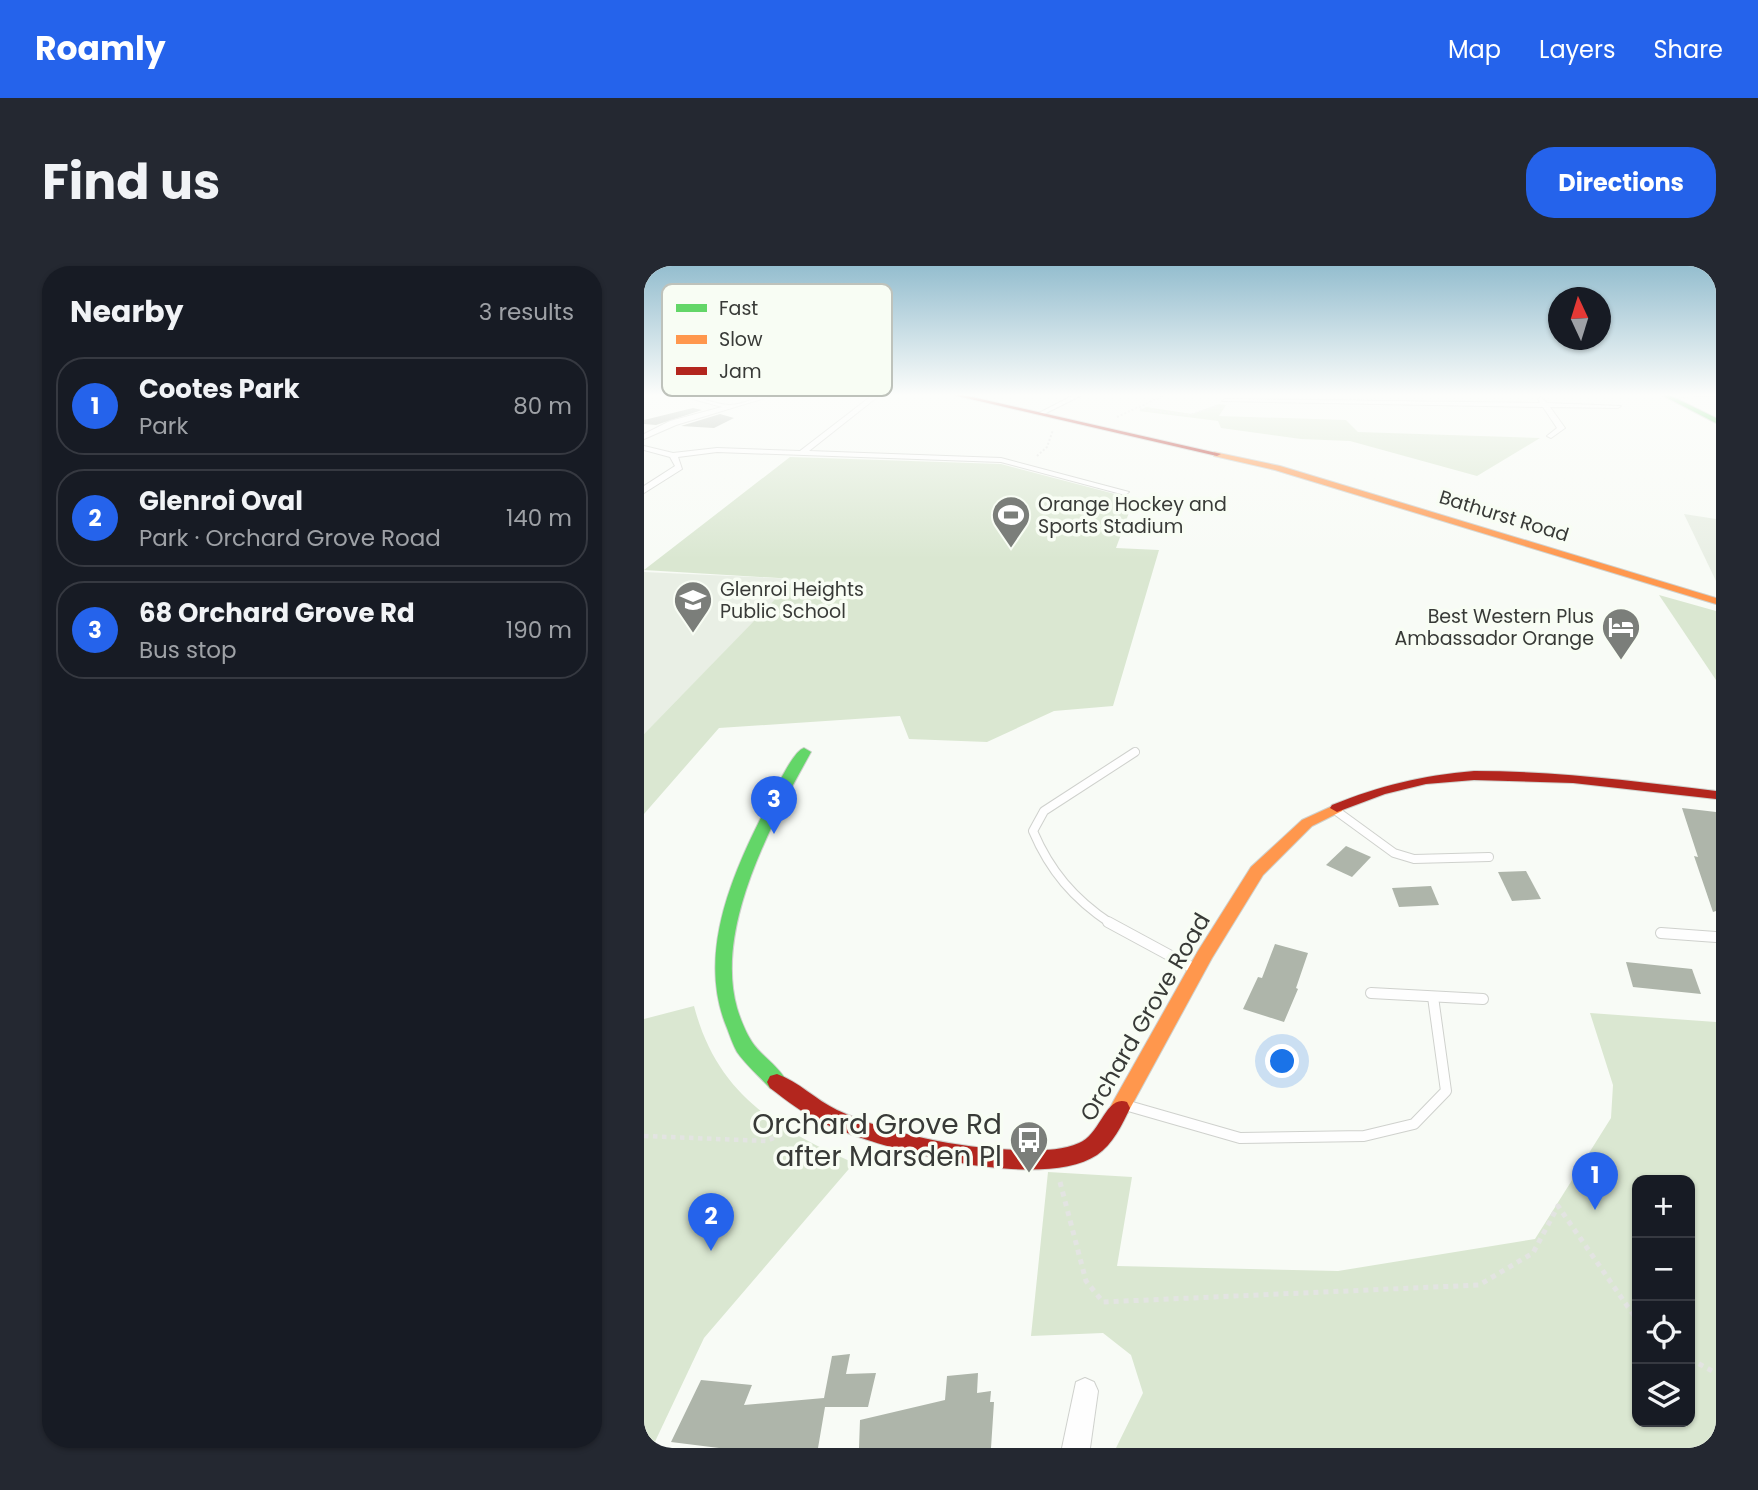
<!DOCTYPE html>
<meta charset="utf-8">
<style>
:root{--surface:#171b24;--page:#242831;--text:#f1f3f6;--muted:#9ea1a6;--line:#363941;--accent:#2563eb}
body{margin:0;font-family:Poppins,sans-serif;background:var(--page);color:var(--text)}
.controls{position:absolute;right:21px;bottom:21px;display:grid;overflow:hidden;border-radius:14px;box-shadow:0 2px 5px #0004}
.controls button{width:63px;height:63px;display:grid;place-items:center;padding:0;border:0;border-bottom:2px solid var(--line);background:var(--surface);color:var(--text);font:35px sans-serif}
.compass{position:absolute;left:904px;top:21px;width:63px;height:63px;border-radius:50%;background:var(--surface);box-shadow:0 2px 5px #0004;rotate:356deg}
.you{position:absolute;left:639px;top:796px;width:24px;height:24px;margin:-18px;border:5px solid #fff;border-radius:50%;background:#1a73e8;box-shadow:0 0 0 10px #1a73e833}
.badge{display:grid;place-items:center;width:46px;height:46px;border-radius:50%;background:var(--accent);color:#fff;font-size:23px;font-weight:700}
.pin{position:absolute;translate:-50% -58px;filter:drop-shadow(0 2px 4px #0008)}
.pin::after{content:'';position:absolute;top:37px;width:24px;height:21px;background:inherit;clip-path:polygon(0 0,100% 0,50% 100%)}
.list{margin:0;padding:0;list-style:none}
h2{display:flex;justify-content:space-between;align-items:center;height:91px;margin:0;padding:0 28px;font-size:30px}
h2 small{font-size:23px;font-weight:400;color:var(--muted)}
.list li{display:grid;grid-template-columns:46px 1fr auto;gap:21px;align-items:center;box-sizing:border-box;height:98px;margin:0 14px 14px;padding:0 14px;border:2px solid var(--line);border-radius:28px}
.list b{display:block;font-size:26px;white-space:nowrap}
.list p{margin:0;font-size:23px;white-space:nowrap;color:var(--muted)}
.list em{font-size:23px;font-style:normal;color:var(--muted)}
.icon{flex:none;width:38px;height:38px;fill:none;stroke:currentColor;stroke-width:2;stroke-linecap:round;stroke-linejoin:round}
.map{position:relative;flex:none;width:1072px;height:1182px;overflow:hidden;border-radius:28px}
header{display:flex;align-items:center;gap:42px;box-sizing:border-box;height:98px;padding:0 35px;background:var(--accent);color:#fff}
header strong{font-size:33px}
nav{display:flex;gap:38px;margin-inline-start:auto;font-size:24px}
.intro{display:flex;align-items:center;justify-content:space-between;box-sizing:border-box;height:168px;padding:0 42px}
h1{margin:0;font-size:49px}
.button{padding:18px 32px;border-radius:28px;background:var(--accent);color:#fff;font-size:24px;font-weight:700}
main{display:flex;gap:42px;padding:0 42px}
aside{flex:1;background:var(--surface);border-radius:28px;box-shadow:0 2px 5px #0004}
.map>svg:first-child{display:block}
</style>
<header>
<strong>Roamly</strong>
<nav><a>Map</a><a>Layers</a><a>Share</a></nav>
</header>
<div class="intro"><h1>Find us</h1><a class="button">Directions</a></div>
<main>
<aside>
<h2>Nearby<small>3 results</small></h2>
<ul class="list">
<li><span class="badge">1</span><div><b>Cootes Park</b><p>Park</p></div><em>80 m</em></li>
<li><span class="badge">2</span><div><b>Glenroi Oval</b><p>Park · Orchard Grove Road</p></div><em>140 m</em></li>
<li><span class="badge">3</span><div><b>68 Orchard Grove Rd</b><p>Bus stop</p></div><em>190 m</em></li>
</ul>
</aside>
<div class="map">
<svg width="1072" height="1182" viewBox="0 0 1072 1182">
<rect width="100%" height="100%" fill="#f8fbf6"/>
<g fill="#e9efe5">
<path d="M 1040,248 L 1072,253 L 1072,315 Z"/>
<path d="M 0,306 L 152,313 L 0,468 Z"/>
</g>
<g fill="#dae7d1" fill-rule="evenodd">
<path d="M 575,138 L 582,139 L 575,150 L 702,154 L 714,166 L 896,172 L 833,210 L 706,175 L 657,173 L 577,162 L 574,155 L 495,145 L 502,141 L 548,148 Z"/>
<path d="M 146,191 L 357,198 L 490,233 L 472,282 L 515,284 L 469,440 L 410,445 L 343,476 L 265,473 L 256,450 L 75,462 L 0,548 L 0,468 L 151,313 L 0,304 Z"/>
<path d="M 1015,329 L 1072,345 L 1072,414 Z"/>
<path d="M 50,740 C 73,828 131,862 210,897 L 60,1072 L 8,1182 L 0,1182 L 0,753 Z"/>
<path d="M 946,747 L 1072,756 L 1072,1182 L 472,1182 L 499,1127 L 487,1089 L 459,1067 L 387,1070 L 404,906 L 488,911 L 473,1000 L 694,1005 L 891,973 L 967,852 L 969,819 ZM 993,914 L 1046,914 L 1046,1156 L 993,1156 Z"/>
</g>
<g fill="#aeb5aa">
<path d="M 49,142 L 58,144 L 12,159 L 0,158 L 0,154 Z"/>
<path d="M 76,148 L 90,152 L 70,162 L 37,160 Z"/>
<path d="M 1038,542 L 1072,546 L 1072,645 L 1069,646 L 1050,590 L 1054,591 Z"/>
<path d="M 702,580 L 727,591 L 708,611 L 682,599 Z"/>
<path d="M 882,605 L 897,633 L 868,635 L 854,606 Z"/>
<path d="M 787,620 L 795,639 L 755,641 L 748,622 Z"/>
<path d="M 631,678 L 664,687 L 652,722 L 654,723 L 640,756 L 599,743 L 614,711 L 618,712 Z"/>
<path d="M 982,696 L 1048,703 L 1057,728 L 989,721 Z"/>
<path d="M 206,1088 L 202,1108 L 232,1107 L 224,1141 L 181,1141 L 174,1182 L 75,1182 L 27,1176 L 57,1114 L 108,1119 L 100,1139 L 180,1132 L 188,1090 Z"/>
<path d="M 334,1107 L 333,1127 L 347,1125 L 346,1136 L 350,1136 L 347,1182 L 215,1182 L 216,1154 L 301,1134 L 303,1110 Z"/>
</g>
<g fill="none" stroke-linecap="round" stroke-linejoin="round">
<g stroke="#cfd1cd" stroke-width="4.5">
<path id="lane-far2" d="M 1025,130 L 1072,128"/>
</g>
<g stroke="#cfd1cd" stroke-width="10">
<g id="lane-far1">
<path d="M 691,544 L 750,587 L 770,593 L 845,591"/>
<path d="M 466,657 C 430,633 406,605 389,565 L 400,545 L 491,486"/>
</g>
</g>
<g stroke="#cfd1cd" stroke-width="12">
<g id="lane">
<path d="M 464,656 L 549,702"/>
<path d="M 1017,667 L 1072,671"/>
<path d="M 727,727 L 839,733"/>
<path d="M 481,839 L 596,872 L 720,870 L 770,858 L 802,825 L 789,731"/>
</g>
</g>
<g stroke="#cfd1cd" stroke-width="2">
<g id="street">
<path d="M 31,128 C 49,127 67,138 85,139 C 102,139 117,127 134,128 L 32,159 L 0,173 L 0,168 L 26,155 L 78,141 Z"/>
<path d="M 230,128 L 237,128 L 165,185 L 357,192 L 485,226 L 481,229 L 357,196 L 73,186 L 34,191 L 38,203 L 0,227 L 0,220 L 31,200 L 26,191 L 0,184 L 0,180 L 29,187 L 73,182 L 156,185 Z"/>
<path d="M 432,128 L 440,128 L 398,149 L 393,148 Z"/>
<path d="M 897,131 L 903,137 L 977,140 L 974,142 L 906,141 L 921,162 L 907,172 L 903,170 L 913,162 L 899,141 L 578,135 L 581,133 L 896,137 L 894,133 Z"/>
<path d="M 441,1112 L 450,1116 L 454,1125 L 446,1182 L 418,1182 L 432,1116 Z"/>
</g>
</g>
<g stroke="#cfd1cd" stroke-width="2">
<g id="fast">
<path d="M 1016,128 L 1023,128 L 1072,152 L 1072,157 Z"/>
<path d="M 160,482 L 167,486 C 129,555 70,661 93,742 C 96,752 102,767 108,776 C 118,791 135,800 143,816 L 140,822 L 133,824 L 126,822 C 115,810 102,799 93,786 C 89,779 86,770 83,762 C 51,686 91,602 126,534 C 132,523 149,485 160,482 Z"/>
</g>
</g>
<g stroke="#cfd1cd" stroke-width="2">
<g id="slow">
<path d="M 570,186 L 636,200 L 1072,332 L 1072,338 L 631,204 L 570,190 Z"/>
<path d="M 693,538 L 698,539 L 700,542 L 698,545 L 668,560 L 619,609 L 568,692 L 483,848 L 476,851 L 469,848 L 466,842 L 469,836 L 554,685 L 607,601 L 658,554 Z"/>
</g>
</g>
<g stroke="#cfd1cd" stroke-width="2">
<g id="jam">
<path d="M 305,128 L 315,128 L 577,188 L 573,190 Z"/>
<path d="M 830,505 C 912,505 991,515 1072,525 L 1072,533 L 929,517 L 830,514 L 782,518 L 741,528 L 693,546 L 686,542 L 688,539 C 738,519 776,510 830,505 Z"/>
<path d="M 133,808 C 154,815 172,834 193,844 C 247,869 327,885 387,884 C 402,884 420,884 435,877 C 457,868 462,828 483,836 L 486,842 C 478,859 469,878 453,889 C 397,926 237,884 179,857 C 160,848 143,835 126,822 L 123,816 L 126,810 Z"/>
</g>
</g>
<g stroke="#e3e4e2" stroke-width="2" stroke-dasharray="2 2" stroke-linecap="butt">
<path d="M 496,143 L 545,149 L 573,140"/>
<path d="M 473,151 L 519,130 L 499,128"/>
<path d="M 393,190 L 403,181 L 409,164"/>
</g>
<path stroke="#e3e4e2" stroke-width="4.5" stroke-dasharray="4.5 4.5" stroke-linecap="butt" d="M 0,870 L 122,875 L 135,870 L 150,853"/>
<g stroke="#e3e4e2" stroke-width="5" stroke-dasharray="5 5" stroke-linecap="butt">
<path d="M 416,916 L 442,1015 L 459,1036 L 835,1019 L 889,987 L 914,940 L 993,1054"/>
<path d="M 1046,1093 L 1072,1107"/>
</g>
<use href="#lane-far2" stroke="#fefefe" stroke-width="3.5"/>
<use href="#lane-far1" stroke="#fefefe" stroke-width="8"/>
<use href="#lane" stroke="#fefefe" stroke-width="10"/>
<use href="#street" fill="#fefefe" fill-rule="evenodd"/>
<use href="#fast" fill="#63d668" fill-rule="evenodd"/>
<use href="#slow" fill="#ff974d" fill-rule="evenodd"/>
<use href="#jam" fill="#b3261e" fill-rule="evenodd"/>
</g>
<linearGradient id="sky" x2="0" y2="1"><stop stop-color="#95becf"/><stop offset="0.44" stop-color="#fcfdfb"/><stop offset="1" stop-color="#fcfdfb" stop-opacity="0"/></linearGradient>
<rect width="1072" height="293" fill="url(#sky)"/>
<defs>
<g id="stadium-pin" transform="scale(2.0125)"><path d="M0 17L-7.5 6A9.5 9.5 0 1 1 7.5 6Z" fill="#7b7e7a" stroke="#f8fdf4"/><path d="M0-5a6.5 5 0 1 0 0 10a6.5 5 0 1 0 0-10ZM-3.5-1.8h7v3.6h-7Z" fill="#fff"/></g>
<g id="school-pin" transform="scale(2.0125)"><path d="M0 17L-7.5 6A9.5 9.5 0 1 1 7.5 6Z" fill="#7b7e7a" stroke="#f8fdf4"/><path d="M0-5L7-2L0 1L-7-2ZM-4 1L0 2.5L4 1V4Q0 6-4 4Z" fill="#fff"/></g>
<g id="hotel-pin" transform="scale(2.0125)"><path d="M0 17L-7.5 6A9.5 9.5 0 1 1 7.5 6Z" fill="#7b7e7a" stroke="#f8fdf4"/><path d="M-6-4.5h1.5V1H6V5H4.5V3h-9V5H-6ZM-4 0a1.8 1.8 0 1 1 3.6 0ZM.5 0V-2.5h3Q6-2.5 6 0Z" fill="#fff"/></g>
<g id="bus-pin" transform="scale(2.0125)"><path d="M0 17L-7.5 6A9.5 9.5 0 1 1 7.5 6Z" fill="#7b7e7a" stroke="#f8fdf4"/><path d="M-5-6H5V4H4V6H2V4H-2V6H-4V4H-5ZM-3.5-4V0h7V-4ZM-3.5 1.2v1.5H-2V1.2ZM2 1.2v1.5H3.5V1.2Z" fill="#fff"/></g>
</defs>
<g fill-rule="evenodd">
<use href="#stadium-pin" x="367" y="249"/>
<use href="#school-pin" x="49" y="334"/>
<use href="#hotel-pin" x="977" y="361"/>
<use href="#bus-pin" x="385" y="874"/>
</g>
<g text-anchor="middle" dominant-baseline="central" stroke-width="7" stroke-linejoin="round" paint-order="stroke">
<g font-size="19" fill="#383a37" stroke="#f8fdf4" text-anchor="start">
<text x="394" y="238">Orange Hockey and<tspan x="394" dy="22">Sports Stadium</tspan></text>
<text x="76" y="323">Glenroi Heights<tspan x="76" dy="22">Public School</tspan></text>
<text x="950" y="350" text-anchor="end">Best Western Plus<tspan x="950" dy="22">Ambassador Orange</tspan></text>
</g>
<g font-size="19" fill="#383a37" stroke="#f8fdf4">
<text transform="translate(860 250) rotate(17)">Bathurst Road</text>
</g>
<g font-size="23" fill="#383a37" stroke="#f8fdf4">
<text transform="translate(501 751) rotate(-60)">Orchard Grove Road</text>
</g>
<g font-size="28" fill="#383a37" stroke="#f8fdf4" text-anchor="end">
<text x="358" y="858">Orchard Grove Rd<tspan x="358" dy="32">after Marsden Pl</tspan></text>
</g>
</g>
<rect x="18" y="18" width="230" height="112" rx="10" fill="#f8fdf4" stroke="#bec2bb" stroke-width="2"/>
<rect x="32" y="38" width="31" height="8" fill="#63d668"/>
<rect x="32" y="69" width="31" height="9" fill="#ff974d"/>
<rect x="32" y="101" width="31" height="8" fill="#b3261e"/>
<g font-size="19" fill="#383a37">
<text x="75" y="49">Fast</text>
<text x="75" y="80">Slow</text>
<text x="75" y="112">Jam</text>
</g>
</svg>
<div class="controls">
<button>+</button>
<button>−</button>
<button><svg class="icon" aria-label="locate" viewBox="0 0 24 24"><circle cx="12" cy="12" r="6"/><path d="M12 2v4M12 18v4M2 12h4M18 12h4"/></svg></button>
<button><svg class="icon" aria-label="layers" viewBox="0 0 24 24"><path d="M12 4l9 5-9 5-9-5zM3 14l9 5 9-5"/></svg></button>
</div>
<svg class="compass" viewBox="-18 -18 36 36"><path d="M0-13l5 13h-10z" fill="#e53935"/><path d="M0 13l5-13h-10z" fill="#9ea1a6"/></svg>
<div class="you"></div>
<div class="pin badge" style="left:951px;top:944px">1</div>
<div class="pin badge" style="left:67px;top:985px">2</div>
<div class="pin badge" style="left:130px;top:568px">3</div>
</div>
</main>
